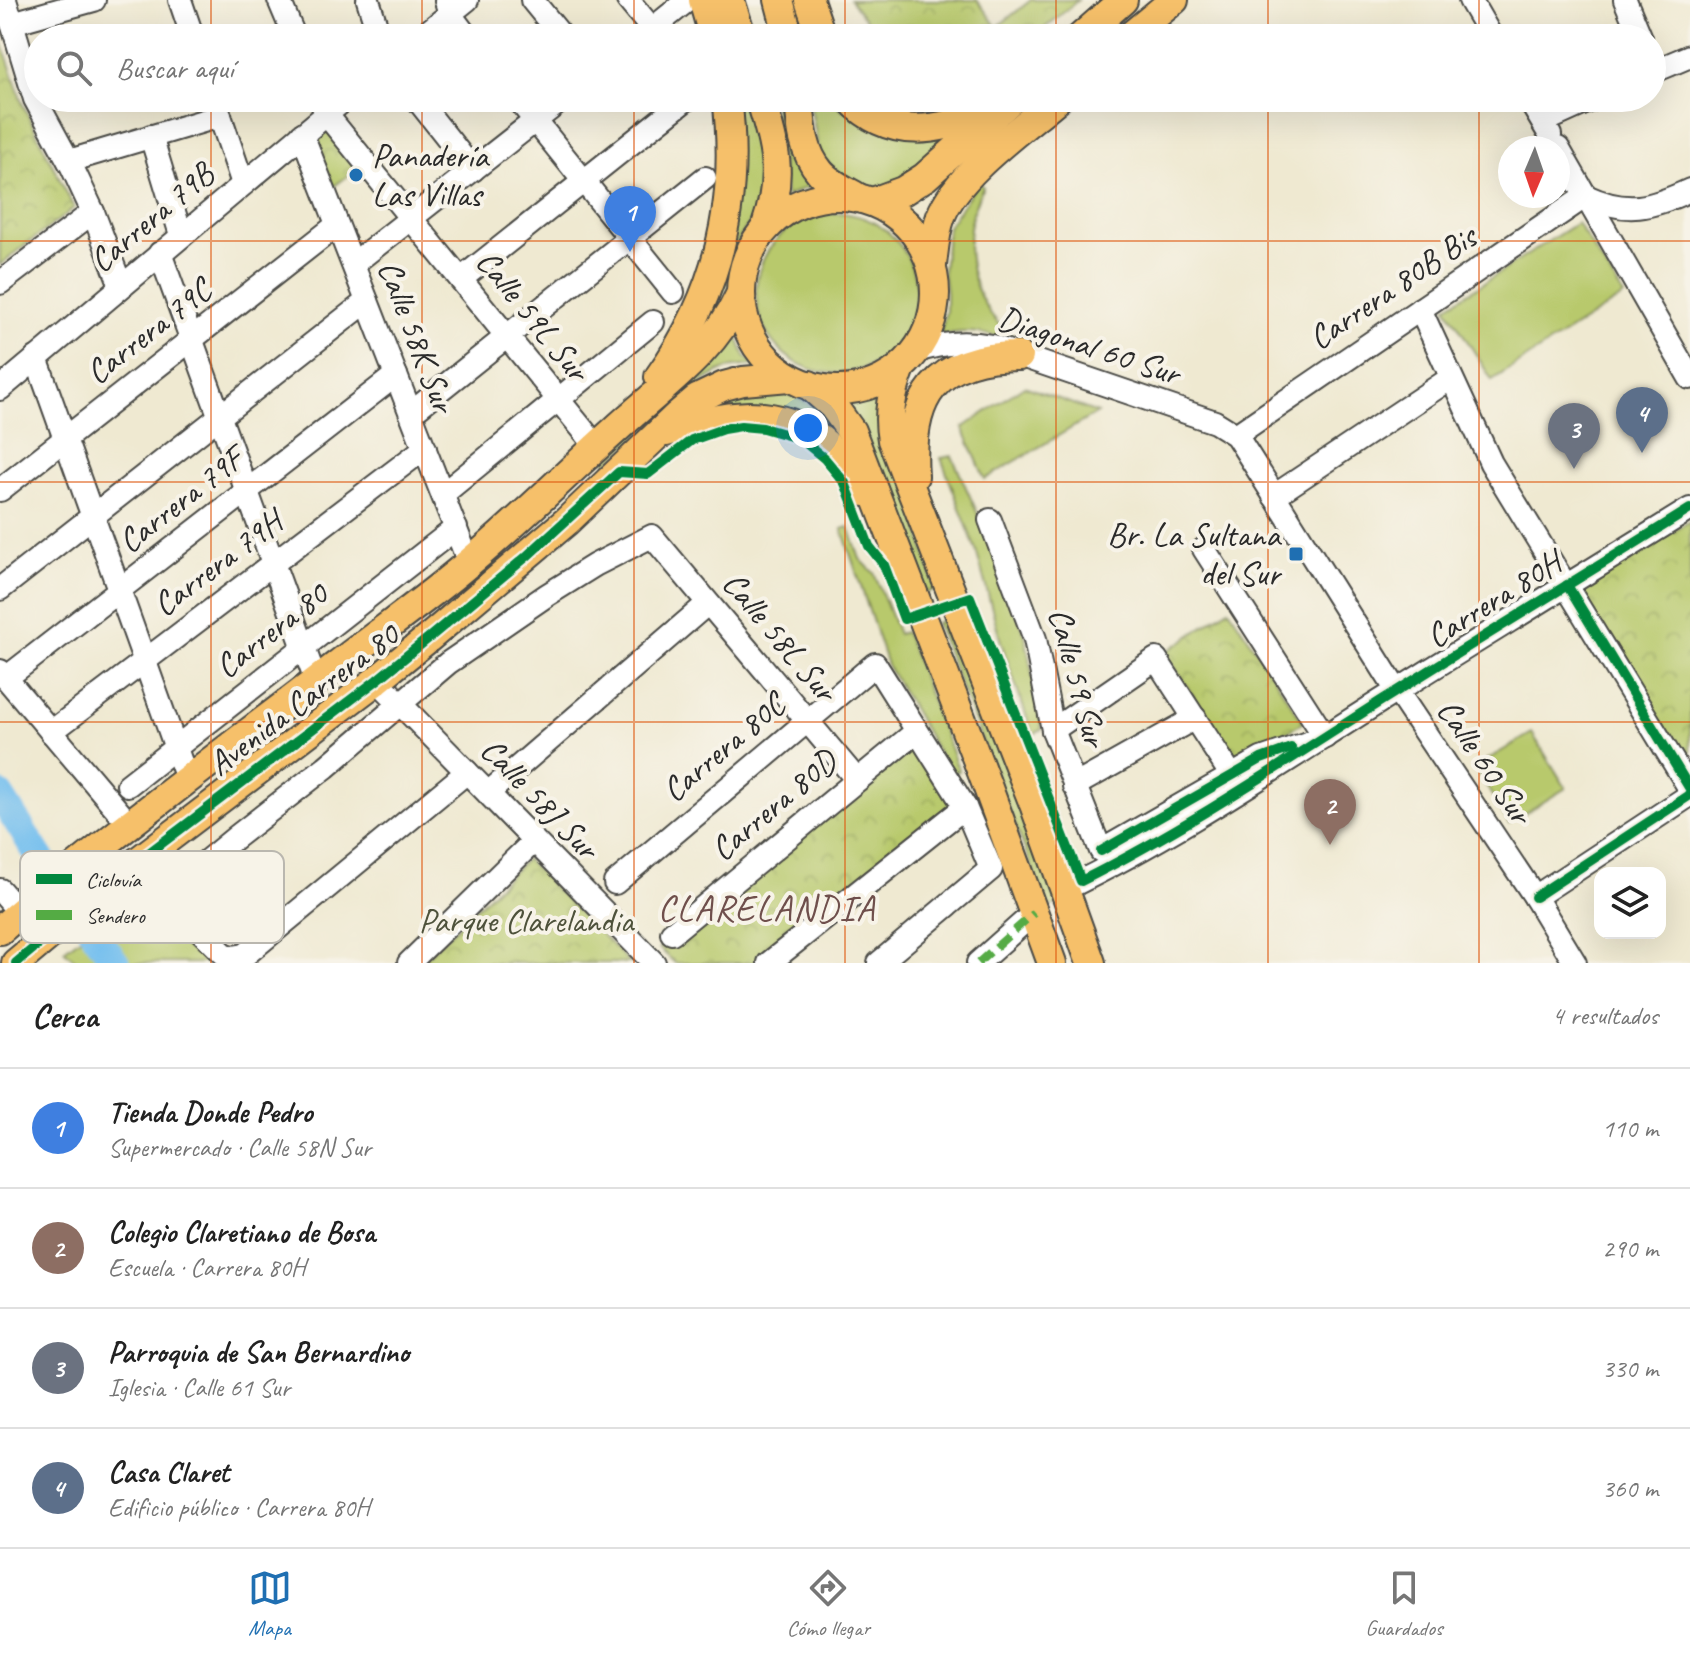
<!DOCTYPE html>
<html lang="es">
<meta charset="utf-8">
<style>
:root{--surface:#fff;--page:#f6f6f6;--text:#222;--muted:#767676;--line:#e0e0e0;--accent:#1f6fb2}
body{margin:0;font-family:Caveat,sans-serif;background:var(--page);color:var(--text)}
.controls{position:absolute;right:24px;bottom:24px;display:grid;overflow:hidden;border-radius:16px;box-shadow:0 8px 32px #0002}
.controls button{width:72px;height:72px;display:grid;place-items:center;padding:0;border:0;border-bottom:2px solid var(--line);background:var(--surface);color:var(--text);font:40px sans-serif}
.compass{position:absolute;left:1498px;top:136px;width:72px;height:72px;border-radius:50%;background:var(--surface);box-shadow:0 8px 32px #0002;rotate:182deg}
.you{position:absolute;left:808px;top:428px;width:28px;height:28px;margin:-20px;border:6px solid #fff;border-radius:50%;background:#1a73e8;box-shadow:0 0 0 12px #1a73e833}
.badge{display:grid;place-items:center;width:52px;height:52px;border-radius:50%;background:var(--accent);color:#fff;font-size:26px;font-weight:700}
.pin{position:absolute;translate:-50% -66px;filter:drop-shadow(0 2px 4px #0008)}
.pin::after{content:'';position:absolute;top:42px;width:28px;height:24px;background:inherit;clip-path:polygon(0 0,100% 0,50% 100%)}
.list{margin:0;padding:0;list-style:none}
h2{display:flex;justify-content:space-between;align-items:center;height:104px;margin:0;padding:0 32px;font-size:34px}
h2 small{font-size:26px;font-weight:400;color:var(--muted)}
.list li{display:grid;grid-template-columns:52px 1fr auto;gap:24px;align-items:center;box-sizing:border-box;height:120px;padding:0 32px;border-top:2px solid var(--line)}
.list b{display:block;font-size:30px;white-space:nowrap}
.list p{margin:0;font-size:26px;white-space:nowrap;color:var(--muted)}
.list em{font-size:26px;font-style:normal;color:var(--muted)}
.icon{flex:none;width:44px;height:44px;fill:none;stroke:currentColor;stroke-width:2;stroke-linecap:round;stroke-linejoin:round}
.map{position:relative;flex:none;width:1690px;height:963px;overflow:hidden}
.search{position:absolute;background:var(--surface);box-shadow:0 8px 32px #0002;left:24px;right:24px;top:24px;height:88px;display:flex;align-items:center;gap:20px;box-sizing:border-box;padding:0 28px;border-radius:44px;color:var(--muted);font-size:30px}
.sheet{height:584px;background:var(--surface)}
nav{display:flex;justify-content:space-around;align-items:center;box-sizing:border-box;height:112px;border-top:2px solid var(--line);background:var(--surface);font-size:22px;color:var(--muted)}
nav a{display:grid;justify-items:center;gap:4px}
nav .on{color:var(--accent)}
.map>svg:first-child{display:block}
</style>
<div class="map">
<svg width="1690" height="963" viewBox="0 0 1690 963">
<defs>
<pattern id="park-crowns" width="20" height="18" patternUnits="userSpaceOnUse" patternTransform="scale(2)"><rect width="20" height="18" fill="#b8c96c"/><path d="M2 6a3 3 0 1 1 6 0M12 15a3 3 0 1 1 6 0" fill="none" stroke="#9ead5e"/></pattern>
</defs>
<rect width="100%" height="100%" fill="#f7f3e8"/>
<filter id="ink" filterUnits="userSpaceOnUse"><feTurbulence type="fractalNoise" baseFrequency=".0125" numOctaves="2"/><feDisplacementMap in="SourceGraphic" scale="16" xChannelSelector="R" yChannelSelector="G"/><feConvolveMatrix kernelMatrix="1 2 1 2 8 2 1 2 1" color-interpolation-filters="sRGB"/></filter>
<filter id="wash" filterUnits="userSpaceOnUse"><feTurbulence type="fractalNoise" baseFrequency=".006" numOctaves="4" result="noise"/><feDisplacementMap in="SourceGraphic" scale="32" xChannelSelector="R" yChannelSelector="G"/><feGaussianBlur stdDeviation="1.8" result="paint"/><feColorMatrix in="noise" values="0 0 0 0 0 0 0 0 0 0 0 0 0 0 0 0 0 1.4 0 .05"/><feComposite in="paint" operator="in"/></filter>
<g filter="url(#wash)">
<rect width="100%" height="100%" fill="#efe9d1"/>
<g fill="#b8c96c" stroke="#727a4c" stroke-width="2">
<path d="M 735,98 L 748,98 L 766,168 L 759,208 L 740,237 L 733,254 L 729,280 L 722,301 L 714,322 L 700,325 Z"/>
<path d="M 773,98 L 787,98 L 818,187 L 804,188 L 786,197 Z"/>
<path d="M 809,98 L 839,98 L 958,134 L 906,180 L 871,189 L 855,187 L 820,156 Z"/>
<path d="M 979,181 L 983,187 C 957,236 967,304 1015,338 L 1013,342 C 985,333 968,328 940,336 L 946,311 L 946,293 L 943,271 L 948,226 Z"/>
<circle cx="836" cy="293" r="80"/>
<path d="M 1577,223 L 1624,296 L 1492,380 L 1446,307 Z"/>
<path d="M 736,333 L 745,356 L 755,365 C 747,366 738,366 730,368 C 690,380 639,435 607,464 L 604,459 L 713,359 Z"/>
<path d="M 1024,386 L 1097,413 L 985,479 L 963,428 Z"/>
<path d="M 771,388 C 809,400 827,412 846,447 L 711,403 Z"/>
<path d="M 882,391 L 935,589 L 925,594 L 849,404 L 869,400 Z"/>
<path d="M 952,456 L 993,548 L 1025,635 L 1042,729 L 1033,735 L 1001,642 L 976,550 L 941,458 Z"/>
<path d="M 849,527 L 860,559 L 874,573 L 898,634 L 905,632 L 959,771 L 950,773 L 887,665 L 842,529 Z"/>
<path d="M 948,618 L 1060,903 L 1048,908 L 936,623 Z"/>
<path d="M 1532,733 L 1566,788 L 1509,823 L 1475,767 Z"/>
<path d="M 143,903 C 169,927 197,947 230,963 L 78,963 L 64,950 L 122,906 L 131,915 Z"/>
</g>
<g fill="url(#park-crowns)" stroke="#727a4c" stroke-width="2">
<path d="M 850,0 L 977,0 L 997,27 L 1031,0 L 1078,0 L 1033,38 L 880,38 Z"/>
<path d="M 0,36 L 23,105 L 74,208 L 0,265 Z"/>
<path d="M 328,128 L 361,166 L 333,187 L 315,139 Z"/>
<path d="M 1690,521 L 1690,769 L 1577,591 Z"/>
<path d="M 1229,609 L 1303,722 L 1238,764 L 1165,653 Z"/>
<path d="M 912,737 L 952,807 L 760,963 L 675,963 L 659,948 Z"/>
<path d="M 526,859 L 630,963 L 420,963 Z"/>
</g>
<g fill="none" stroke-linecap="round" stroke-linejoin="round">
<path stroke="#75bfee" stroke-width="28" d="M 0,795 L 40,858 L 116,963"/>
</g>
</g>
<g filter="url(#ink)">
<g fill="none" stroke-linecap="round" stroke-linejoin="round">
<g stroke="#484844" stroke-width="26">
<g id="minor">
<path d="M 5,0 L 35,99 L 72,167 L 93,212 L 121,286"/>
<path d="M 180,0 L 193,38"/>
<path d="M 279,0 L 295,38"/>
<path d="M 368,0 L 380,38"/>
<path d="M 532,0 L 563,38"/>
<path d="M 628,0 L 652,29"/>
<path d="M 1470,0 L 1492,38"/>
<path d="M 1625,0 L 1641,38"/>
<path d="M 446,1 L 450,14 L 468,38"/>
<path d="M 12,23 L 94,0"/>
<path d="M 420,38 L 467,0"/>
<path d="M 641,38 L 688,0"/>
<path d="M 1652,72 L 1690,56"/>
<path d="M 214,98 L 243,184"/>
<path d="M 320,98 L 326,114 L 597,447"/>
<path d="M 416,98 L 473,170"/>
<path d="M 517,98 L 673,292"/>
<path d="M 1528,98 L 1550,135"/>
<path d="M 1543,122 L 1596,98"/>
<path d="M 302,134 L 469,563"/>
<path d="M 151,136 L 181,235"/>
<path d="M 1558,148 L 1690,378"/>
<path d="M 69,161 L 220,116"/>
<path d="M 1586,196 C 1627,215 1651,208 1690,190"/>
<path d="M 160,253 L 316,681"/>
<path d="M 353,264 L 564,98"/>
<path d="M 461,279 L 688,98"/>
<path d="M 0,283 L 93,212"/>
<path d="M 1420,309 L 1491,463 L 1690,789"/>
<path d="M 917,351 C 943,343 965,341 992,346 L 1215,422 L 1236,435 L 1397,691 L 1535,897 L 1575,963"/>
<path d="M 36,358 L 187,779"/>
<path d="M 0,389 L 346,98"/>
<path d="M 411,413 L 705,178"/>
<path d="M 1236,435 L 1586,196"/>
<path d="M 0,490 L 337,225"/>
<path d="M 443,494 L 653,322"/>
<path d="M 1274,496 L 1451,378"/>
<path d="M 990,520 L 1035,639 L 1053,730 L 1101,851 L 1261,759 L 1325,737 L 1204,549"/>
<path d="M 0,589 L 367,301"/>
<path d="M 0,671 L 130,825"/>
<path d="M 6,678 L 396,375"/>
<path d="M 377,680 L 654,963"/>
<path d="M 1053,730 L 1156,659 L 1232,776"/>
<path d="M 51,732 L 425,448"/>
<path d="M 128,785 L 456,528"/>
<path d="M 1074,786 L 1195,718"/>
<path d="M 488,793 L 707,604"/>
<path d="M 133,865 L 224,954 L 232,957 L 245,955 L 467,772"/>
<path d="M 615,883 L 875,664 L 965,807 L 991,869 L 879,963"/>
<path d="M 1065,889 C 1175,836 1276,767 1379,702 C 1482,637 1586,574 1690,509"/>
<path d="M 0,890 L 20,913"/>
<path d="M 164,896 L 236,837 L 326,767 L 448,663 L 547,595 L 595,565 L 652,536 L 857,780"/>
<path d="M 1535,897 L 1690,795"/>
<path d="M 672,933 L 917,731"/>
<path d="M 409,963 L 534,841"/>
<path d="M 769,963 L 965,807"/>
<path d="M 978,963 L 1034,913"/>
</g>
</g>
<g stroke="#484844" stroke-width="32">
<g id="major">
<path d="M 703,0 L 714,38"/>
<path d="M 730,0 L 742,38"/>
<path d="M 779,0 L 789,38"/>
<path d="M 809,0 L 822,38"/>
<path d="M 1080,38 L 1123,0"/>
<path d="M 1128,38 L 1174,0"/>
<path d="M 760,98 C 776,147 783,176 766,226"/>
<path d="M 799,98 C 801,124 802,151 820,172 C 829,183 845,190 857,197"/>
<path d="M 849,98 C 890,142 939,131 989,112"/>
<circle cx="838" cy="293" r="97"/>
<path d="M 873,202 L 903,191 L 925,177 L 1013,98"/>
<path d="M 932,265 C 934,249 935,232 941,216 C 957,174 1023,128 1058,98"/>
<path d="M 901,367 C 892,392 887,414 892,440 L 1035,807 L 1091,963"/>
<path d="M 659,377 C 719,293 740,200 727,98"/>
<path d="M 809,385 L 833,406 L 851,431 L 988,788 L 1052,963"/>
<path d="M 666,432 C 718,416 774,403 821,440 C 838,454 852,474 865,492"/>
<path d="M 914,476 C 908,397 936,356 1019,356"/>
<path d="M 0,930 C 109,837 224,752 337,665 C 382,630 428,598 471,561 C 520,520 566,474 614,431 C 659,389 714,353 740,295"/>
<path d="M 16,963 L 133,865 L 377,680 L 431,636 L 567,521 L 677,416 L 697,399 L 724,386 L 743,381 L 789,377"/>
</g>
</g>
<use href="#minor" stroke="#fff" stroke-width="22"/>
<use href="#major" stroke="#f6c06b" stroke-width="28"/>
<path stroke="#54ab44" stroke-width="8" stroke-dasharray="16 8" stroke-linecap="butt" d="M 978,963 L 1034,913"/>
<g stroke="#f7f3e8" stroke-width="15">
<g id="cycleway">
<path d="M 1567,585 L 1690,789"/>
<path d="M 1101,851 L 1261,759 L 1291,748"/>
<path d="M 1535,897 L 1690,795"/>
<path d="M 16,963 L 133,865 L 377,680 L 431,636 L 526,557 L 619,472 L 648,474 L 692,440 L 723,429 L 741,426 L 763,428 L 801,439 L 825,459 L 845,483 L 869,546 L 884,565 L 904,619 L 970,597 L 1081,881 C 1187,828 1285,762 1384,699 C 1485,635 1588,573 1690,509"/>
</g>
</g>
<use href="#cycleway" stroke="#00873e" stroke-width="10"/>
</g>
</g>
<path fill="none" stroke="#df570e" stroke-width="2" stroke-opacity="0.55" d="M 211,0 L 211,38M 422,0 L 422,38M 634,0 L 634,38M 845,0 L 845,38M 1056,0 L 1056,38M 1268,0 L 1268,38M 1479,0 L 1479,38M 211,98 L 211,963M 422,98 L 422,963M 634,98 L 634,963M 845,98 L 845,963M 1056,98 L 1056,963M 1268,98 L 1268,963M 1479,98 L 1479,963M 0,241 L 1690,241M 0,482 L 1690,482M 0,722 L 1690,722"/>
<g fill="#1f6fb2" stroke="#f7f3e8" stroke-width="3">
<circle cx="356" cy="175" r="8"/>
<rect x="1288" y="546" width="16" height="16" rx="4"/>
</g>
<g text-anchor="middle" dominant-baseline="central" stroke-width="8" stroke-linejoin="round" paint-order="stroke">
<g font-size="34" fill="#2b2b2b" stroke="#f7f3e8" text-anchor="start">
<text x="372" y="155">Panadería<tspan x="372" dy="39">Las Villas</tspan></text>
<text x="1280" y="534" text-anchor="end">Br. La Sultana<tspan x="1280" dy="39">del Sur</tspan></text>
</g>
<g font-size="34" fill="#2b2b2b" stroke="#f7f3e8">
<text transform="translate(151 217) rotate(-40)">Carrera 79B</text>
<text transform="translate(1392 287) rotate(-34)">Carrera 80B Bis</text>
<text transform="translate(533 315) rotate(51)">Calle 59L Sur</text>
<text transform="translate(148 331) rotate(-38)">Carrera 79C</text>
<text transform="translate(417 336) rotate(69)">Calle 58K Sur</text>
<text transform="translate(1089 345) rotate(18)">Diagonal 60 Sur</text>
<text transform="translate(180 500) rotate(-38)">Carrera 79F</text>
<text transform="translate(217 563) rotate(-37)">Carrera 79H</text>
<text transform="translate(1493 599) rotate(-32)">Carrera 80H</text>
<text transform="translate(271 630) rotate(-38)">Carrera 80</text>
<text transform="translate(780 636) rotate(50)">Calle 58L Sur</text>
<text transform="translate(1078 677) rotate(75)">Calle 59 Sur</text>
<text transform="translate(303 699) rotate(-37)">Avenida Carrera 80</text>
<text transform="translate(723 747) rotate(-40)">Carrera 80C</text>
<text transform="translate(1485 761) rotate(56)">Calle 60 Sur</text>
<text transform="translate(540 798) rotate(46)">Calle 58J Sur</text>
<text transform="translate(773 805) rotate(-40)">Carrera 80D</text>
</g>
<g font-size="34" fill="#4e523b" stroke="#f7f3e8">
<text x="526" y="920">Parque Clarelandia</text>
</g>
<g font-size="36" letter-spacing="2" fill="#6f4f4c" stroke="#f7f3e8">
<text x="767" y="908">CLARELANDIA</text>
</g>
</g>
<rect x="20" y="851" width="264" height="92" rx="12" fill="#f7f3e8" stroke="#bab7af" stroke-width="2"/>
<rect x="36" y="874" width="36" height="10" fill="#00873e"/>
<rect x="36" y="910" width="36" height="10" fill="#54ab44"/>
<g font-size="22" fill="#2b2b2b">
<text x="86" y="887">Ciclovía</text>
<text x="86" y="923">Sendero</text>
</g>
</svg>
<div class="controls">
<button><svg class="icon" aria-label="layers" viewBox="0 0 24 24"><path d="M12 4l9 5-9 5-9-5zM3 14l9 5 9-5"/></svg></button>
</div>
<svg class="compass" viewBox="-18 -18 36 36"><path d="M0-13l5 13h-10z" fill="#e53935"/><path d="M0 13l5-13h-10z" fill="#767676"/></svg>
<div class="you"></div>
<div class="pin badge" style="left:630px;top:252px;background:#3f7fe0">1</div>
<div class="pin badge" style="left:1330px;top:845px;background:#8d6e63">2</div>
<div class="pin badge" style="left:1574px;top:469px;background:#6b7280">3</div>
<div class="pin badge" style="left:1642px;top:453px;background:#5c6f8a">4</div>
<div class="search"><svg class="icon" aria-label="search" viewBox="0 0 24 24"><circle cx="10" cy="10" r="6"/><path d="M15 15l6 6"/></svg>Buscar aquí</div>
</div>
<section class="sheet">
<h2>Cerca<small>4 resultados</small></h2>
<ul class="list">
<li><span class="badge" style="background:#3f7fe0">1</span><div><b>Tienda Donde Pedro</b><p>Supermercado · Calle 58N Sur</p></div><em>110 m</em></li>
<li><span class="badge" style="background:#8d6e63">2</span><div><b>Colegio Claretiano de Bosa</b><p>Escuela · Carrera 80H</p></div><em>290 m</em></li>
<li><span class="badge" style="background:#6b7280">3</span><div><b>Parroquia de San Bernardino</b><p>Iglesia · Calle 61 Sur</p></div><em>330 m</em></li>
<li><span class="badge" style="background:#5c6f8a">4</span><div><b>Casa Claret</b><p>Edificio público · Carrera 80H</p></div><em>360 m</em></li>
</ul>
</section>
<nav>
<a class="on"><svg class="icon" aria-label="map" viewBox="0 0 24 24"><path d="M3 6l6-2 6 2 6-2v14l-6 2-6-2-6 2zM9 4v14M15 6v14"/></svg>Mapa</a>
<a><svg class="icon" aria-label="directions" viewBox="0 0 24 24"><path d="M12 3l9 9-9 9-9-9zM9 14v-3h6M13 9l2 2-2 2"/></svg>Cómo llegar</a>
<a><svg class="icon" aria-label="saved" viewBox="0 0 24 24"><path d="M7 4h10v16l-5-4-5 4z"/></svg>Guardados</a>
</nav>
